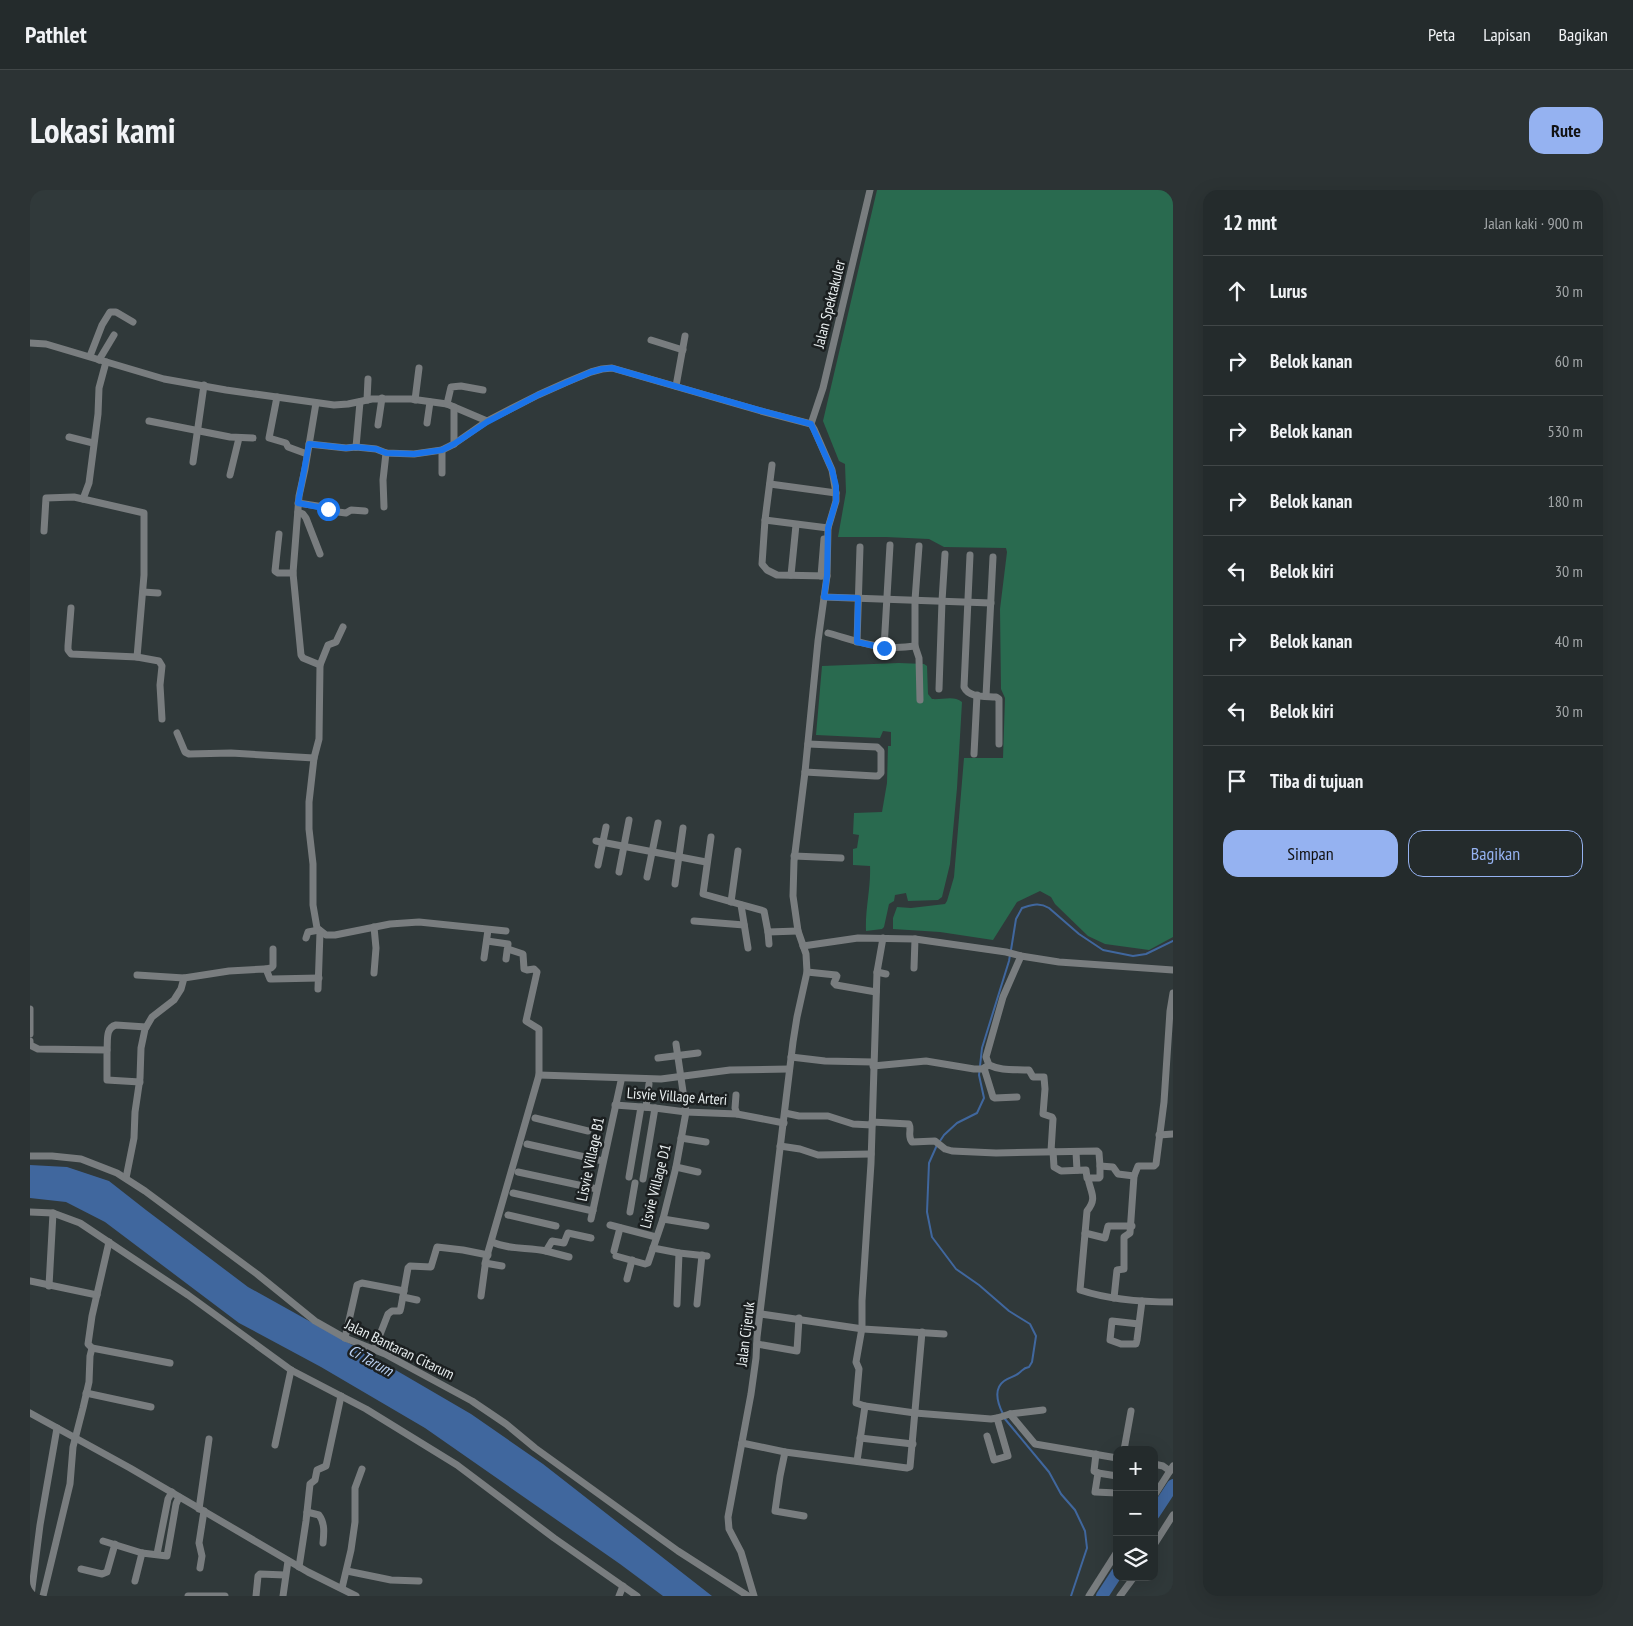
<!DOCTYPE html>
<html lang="id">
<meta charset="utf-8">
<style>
:root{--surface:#242b2c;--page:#2c3334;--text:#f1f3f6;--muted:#a3a7a9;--line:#414748;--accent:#95b2f1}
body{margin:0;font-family:"PT Sans Narrow",sans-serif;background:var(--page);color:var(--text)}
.controls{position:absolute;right:15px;bottom:15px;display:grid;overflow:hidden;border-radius:10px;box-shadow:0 5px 20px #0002}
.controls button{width:45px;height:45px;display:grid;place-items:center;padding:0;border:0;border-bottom:1px solid var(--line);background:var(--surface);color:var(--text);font:25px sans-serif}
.stop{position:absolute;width:15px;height:15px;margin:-11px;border:4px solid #1a73e8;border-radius:50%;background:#fff}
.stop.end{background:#1a73e8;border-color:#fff;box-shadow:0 1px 5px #0008}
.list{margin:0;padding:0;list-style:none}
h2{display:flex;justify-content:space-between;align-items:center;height:65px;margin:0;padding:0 20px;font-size:21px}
h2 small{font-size:16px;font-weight:400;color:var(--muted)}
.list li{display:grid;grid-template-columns:32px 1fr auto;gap:15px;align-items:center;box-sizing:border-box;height:70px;padding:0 20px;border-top:1px solid var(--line)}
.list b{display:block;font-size:19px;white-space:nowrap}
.list em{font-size:16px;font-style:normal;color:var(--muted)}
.actions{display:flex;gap:10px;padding:15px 20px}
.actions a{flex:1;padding:11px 0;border:1px solid var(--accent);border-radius:15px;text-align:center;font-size:18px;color:var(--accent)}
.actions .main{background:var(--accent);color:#111}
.icon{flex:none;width:28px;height:28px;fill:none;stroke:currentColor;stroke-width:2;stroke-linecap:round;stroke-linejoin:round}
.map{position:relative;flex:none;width:1143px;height:1406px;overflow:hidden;border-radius:15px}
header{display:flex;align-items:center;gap:30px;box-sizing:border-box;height:70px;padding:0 25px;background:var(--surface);border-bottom:1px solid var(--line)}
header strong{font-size:24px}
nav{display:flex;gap:28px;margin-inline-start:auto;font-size:18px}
.intro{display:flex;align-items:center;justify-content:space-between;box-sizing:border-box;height:120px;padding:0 30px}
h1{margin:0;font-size:35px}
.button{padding:12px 22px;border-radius:15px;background:var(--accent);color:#111;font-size:18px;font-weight:700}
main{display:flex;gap:30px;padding:0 30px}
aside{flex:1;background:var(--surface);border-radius:15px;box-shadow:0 5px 20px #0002}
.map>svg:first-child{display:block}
</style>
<header>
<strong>Pathlet</strong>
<nav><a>Peta</a><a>Lapisan</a><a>Bagikan</a></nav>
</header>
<div class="intro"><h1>Lokasi kami</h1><a class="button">Rute</a></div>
<main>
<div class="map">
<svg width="1143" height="1406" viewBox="0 0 1143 1406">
<rect width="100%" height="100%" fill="#30393a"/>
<g fill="#296a4f">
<path d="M 847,0 L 1143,0 L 1143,747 L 1119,760 L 1075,754 L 1058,746 L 1025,714 L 1021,707 L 1010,701 L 987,712 L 963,750 L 910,742 L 863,739 L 863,728 L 867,717 L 881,718 L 915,714 L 917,711 L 924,687 L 934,568 L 973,568 L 975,508 L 971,499 L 970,419 L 977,362 L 976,358 L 914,357 L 899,349 L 856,347 L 808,347 L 816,302 L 815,274 L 809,271 L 793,231 Z"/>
<path d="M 869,473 L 894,474 L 897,476 L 898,504 L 902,509 C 912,510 924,505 932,512 L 927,598 L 920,674 L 912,707 L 908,710 L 878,711 L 876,703 L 865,705 L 864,711 L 859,714 L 854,737 L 852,739 L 836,741 C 835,719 841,698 840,676 L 823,675 L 823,659 L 827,658 L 829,645 L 823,644 L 824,623 L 852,622 L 857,593 L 858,556 L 861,556 L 861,542 L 853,541 L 850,548 L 786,545 L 792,476 Z"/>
</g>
<path fill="#40679e" d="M 0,975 L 37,977 L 79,991 L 116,1020 L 218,1097 L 333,1161 L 441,1224 L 513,1274 L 682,1406 L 633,1406 L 590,1374 L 395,1238 L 291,1177 L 209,1133 L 75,1032 L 36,1012 L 0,1008 Z"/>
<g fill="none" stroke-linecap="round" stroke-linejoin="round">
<g stroke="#40679e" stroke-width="2">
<path d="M 981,760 L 986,729 L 992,718 C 1002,715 1009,712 1019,718 L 1049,744 L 1073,760 L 1103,766 L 1116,764 L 1143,751"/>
<path d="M 910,951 L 914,945 L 927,933 L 947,923 L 954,908 L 949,885 L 952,858 L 979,771 L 980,765"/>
<path d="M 907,955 L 899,973 L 897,1022 L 902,1047 L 926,1079 L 949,1095 L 979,1121 L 1000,1134 L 1006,1146 L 1002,1172 L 999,1177 C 993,1178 993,1180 989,1183 C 985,1187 979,1187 974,1191 C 963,1199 968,1214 973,1224"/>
<path d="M 975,1229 L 1019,1282 L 1031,1304 L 1045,1320 L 1055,1341 L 1057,1358 L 1041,1406"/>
</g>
<g stroke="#40679e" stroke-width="12">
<path d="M 1124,1324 L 1143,1295"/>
<path d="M 1072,1406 L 1087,1383"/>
</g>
<g stroke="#797d7f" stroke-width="7">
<path d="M 621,150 L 653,160"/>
<path d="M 0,153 L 16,154 L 134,189 L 196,200 L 304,215 L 318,214 L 342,209 L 381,209 L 417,214 L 457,231 L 508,205 L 537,192 L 561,182 L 572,179 L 582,178 L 731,221 L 781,234 L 784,239 L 802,280 L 806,303 L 806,311 L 798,338 L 797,386 L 788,451 L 775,582 L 764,671 L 763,706 L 768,741 L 776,764 L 777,782 L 767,827 L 763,852 L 727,1147 L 726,1168 L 721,1204 L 698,1327 L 699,1339 L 711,1362 L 724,1406"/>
<path d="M 60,166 L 72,135 L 80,122 L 86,122 L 103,132"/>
<path d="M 69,170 L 84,145"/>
<path d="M 646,196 L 655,146"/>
<path d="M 247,207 L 239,248 L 256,253 L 258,257 L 277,264"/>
<path d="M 337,210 L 338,189"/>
<path d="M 385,210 L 389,178"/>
<path d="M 286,213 L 275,279 L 269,306 L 263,383 L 271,465 L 273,468 L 290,475"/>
<path d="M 417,214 L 421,197 L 431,196 L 453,200"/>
<path d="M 424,217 L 424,254"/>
<path d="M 119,231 L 200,247 L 223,248"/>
<path d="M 397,233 L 400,212"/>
<path d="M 781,234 L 793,198 L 840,0"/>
<path d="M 348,235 L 352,208"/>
<path d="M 39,247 L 63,253"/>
<path d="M 279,254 L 316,258 L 326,257 L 346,259 L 356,263 L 384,264 L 412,260 L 424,254 L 457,231"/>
<path d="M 326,257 L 330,212"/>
<path d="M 412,260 L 412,283"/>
<path d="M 163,272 L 174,195"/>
<path d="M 200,285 L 209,248"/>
<path d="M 740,294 L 806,303"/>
<path d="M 53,309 L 59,293 L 68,224 L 69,198 L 76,172"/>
<path d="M 268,313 L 294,317 L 300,321 L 316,323 L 321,320 L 335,321"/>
<path d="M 354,317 L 353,290 L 356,263"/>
<path d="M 268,322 L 273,324 L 276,328 L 290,364"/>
<path d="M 735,330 L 742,275"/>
<path d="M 14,341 L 16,308 L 44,307 L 114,323 L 114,385 L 107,467"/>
<path d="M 249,344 L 245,381 L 248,383 L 263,383"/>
<path d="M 889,356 L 885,410 L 885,456 L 889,468 L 890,510"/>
<path d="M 940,365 L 934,497 C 939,508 955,506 966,507 L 969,509 L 969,554"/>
<path d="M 761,385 L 766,335"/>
<path d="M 791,386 L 794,349"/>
<path d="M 797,386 L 747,385 L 737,380 L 732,374 L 735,330 L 798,338"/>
<path d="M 113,402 L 128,403"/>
<path d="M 794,407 L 961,413"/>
<path d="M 41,418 L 38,456 L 38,460 L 41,464 L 107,467 L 129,471 L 132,476 L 130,495 L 132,529"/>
<path d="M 313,437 L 306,452 L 298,455 L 290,475 L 289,549 L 284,568 L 279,612 L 279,639 L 283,674 L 283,715 L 287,738 L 296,745 L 305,745 L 360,734 L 389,732 L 476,741"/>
<path d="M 798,443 C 830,452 850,461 885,456"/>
<path d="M 827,452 L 830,357"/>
<path d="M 854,458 L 860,355"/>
<path d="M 909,499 L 912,411 L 915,364"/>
<path d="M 956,506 L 963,367"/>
<path d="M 147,543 L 155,562 L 159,564 L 201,563 L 284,568"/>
<path d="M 944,564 L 947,505"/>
<path d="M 775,582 L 845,586 L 848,586 L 851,583 L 851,561 L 847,557 L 778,554"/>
<path d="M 681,647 L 673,704 L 734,721 L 738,742 L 768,741"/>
<path d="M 566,651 L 676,672"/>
<path d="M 764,666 L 811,668"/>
<path d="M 568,675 L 576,637"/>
<path d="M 589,682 L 599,630"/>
<path d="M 617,687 L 628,633"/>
<path d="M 645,694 L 653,638"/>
<path d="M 701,712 L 708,661"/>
<path d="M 711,715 L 718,758"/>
<path d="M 664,731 L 714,735"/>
<path d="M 344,737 L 346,758 L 344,783"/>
<path d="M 738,742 L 739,754"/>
<path d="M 276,748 L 278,742 L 289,740"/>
<path d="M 457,751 L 478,754 L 476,769"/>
<path d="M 773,756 L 828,748 L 885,749 L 976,762 L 991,766 L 1029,772 L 1143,780"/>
<path d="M 991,766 L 973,807 L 956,867 L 959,875 C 971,881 985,879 999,880 L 1003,887 L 1014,887 L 1015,899 L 1013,924 L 1022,927 L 1023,929 L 1021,961"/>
<path d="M 454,768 L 458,740"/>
<path d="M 884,778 L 885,749"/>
<path d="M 236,779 L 241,778 L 243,776 L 243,759"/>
<path d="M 777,782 L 806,785 L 807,786 L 804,793 L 806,795 L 846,802"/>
<path d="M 847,782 L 856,784"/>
<path d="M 107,785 L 154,788"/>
<path d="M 288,799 L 290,742"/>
<path d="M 0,819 L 0,844"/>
<path d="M 0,851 L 0,855 L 8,859 L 77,860 L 77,890 L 110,892"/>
<path d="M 77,860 C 78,851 75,838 86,835 L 116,837"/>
<path d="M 761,867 L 795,871 L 843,872"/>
<path d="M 628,868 L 668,863"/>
<path d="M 843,876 L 896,871 L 944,879 L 952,879 L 959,875"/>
<path d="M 954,878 L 963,907 L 965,908 L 987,907"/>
<path d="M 509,885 L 631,889 L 700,880 L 759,879"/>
<path d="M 706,905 L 705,918 L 707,924"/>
<path d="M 585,915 L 625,918 L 656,922 L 707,924 L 754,933"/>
<path d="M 616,917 L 619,894"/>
<path d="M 755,923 L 769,926 L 798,926 L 823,934 L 842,935"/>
<path d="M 505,928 L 558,941"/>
<path d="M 842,932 L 879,934 C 882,940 877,946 882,952 L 905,951 L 915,959 L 922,961 L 966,963 L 1067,961 L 1069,963 L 1070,976 L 1083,977 L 1088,984 L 1104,986 L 1108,976 L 1124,976 L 1126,974 L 1134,912 L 1140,821 L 1143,803"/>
<path d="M 1129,945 L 1143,944"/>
<path d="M 651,948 L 676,952"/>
<path d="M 497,954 L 573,971"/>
<path d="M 750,956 L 770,959 L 788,965 L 841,964"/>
<path d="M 1023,961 L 1024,977 L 1031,981 L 1056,980 L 1057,988 L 1069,988 L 1070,987 L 1070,976"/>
<path d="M 1046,962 L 1047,980"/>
<path d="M 0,966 L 22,966 L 51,969 L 87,983 L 115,1001 L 227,1084 L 285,1131 L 315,1148 L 355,1164 L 442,1211 L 476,1234 L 505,1258 L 648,1361 L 718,1406"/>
<path d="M 646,977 L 668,982"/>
<path d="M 488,982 L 567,999"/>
<path d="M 599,987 L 611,917"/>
<path d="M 96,988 L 104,948 L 105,922 L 110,888 L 111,858 L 115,839 L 122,827 L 144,810 L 151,799 L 154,788 L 199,781 L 234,779 L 236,779 L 240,789 L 242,789 L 289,788"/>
<path d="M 1058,988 C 1060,1002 1068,1008 1057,1021 L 1050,1100 C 1080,1110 1112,1112 1143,1112"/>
<path d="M 613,989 L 625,918"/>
<path d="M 483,1003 L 563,1021"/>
<path d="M 0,1022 L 23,1023 L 50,1033 L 158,1105 L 261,1180 L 336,1219 L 427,1275 L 524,1348 L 607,1406"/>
<path d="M 600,1022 L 605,993"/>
<path d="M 478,1025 L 526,1036"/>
<path d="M 561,1029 L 591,891"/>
<path d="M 633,1029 L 676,1036"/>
<path d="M 580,1035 L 626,1047"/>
<path d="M 1055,1043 L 1075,1048 L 1078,1036 L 1102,1036"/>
<path d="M 79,1052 L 62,1126 L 58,1154 L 62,1158 L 140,1173"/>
<path d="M 462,1052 C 479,1060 498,1057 516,1061 L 522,1051 L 534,1053 L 538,1043 L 561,1048"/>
<path d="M 623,1058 L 649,1063 L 677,1066"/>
<path d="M 516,1061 L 539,1067"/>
<path d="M 584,1061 L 590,1038"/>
<path d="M 586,1066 L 615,1074 L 618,1073 L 633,1029 L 646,977 L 656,922 L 646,854"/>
<path d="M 455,1073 L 472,1076"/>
<path d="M 597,1089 L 602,1070"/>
<path d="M 0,1091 L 67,1105"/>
<path d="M 19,1096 L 23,1023"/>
<path d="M 451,1106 L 456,1069 L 509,885 L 509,839 L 496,831 L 507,782 L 504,779 L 497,780 L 494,779 L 493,764 L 478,759"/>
<path d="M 373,1107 L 387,1110"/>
<path d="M 1084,1108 L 1087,1080 L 1094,1079 L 1094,1047 L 1100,1043 L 1104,986"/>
<path d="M 647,1114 L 649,1063"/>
<path d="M 667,1114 L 672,1065"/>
<path d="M 731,1124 L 833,1139 L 914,1144"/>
<path d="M 1109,1134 L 1082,1131 L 1080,1150 L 1091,1154 L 1106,1154 L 1107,1150 L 1112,1111"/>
<path d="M 315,1148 L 327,1095 L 332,1093 L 374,1101"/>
<path d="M 727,1154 L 767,1161 L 769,1128"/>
<path d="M 344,1160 L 358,1124 L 362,1121 L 370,1121 L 371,1117 L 378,1078 L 380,1076 L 401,1077 L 407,1057 L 433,1060 L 458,1065"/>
<path d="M 56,1203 L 121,1217"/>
<path d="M 835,1216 L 826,1213 L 829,1179 L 826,1172 L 832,1138 L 832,1111 L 841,973 L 847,782 L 853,748"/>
<path d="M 0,1223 L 100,1278 L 278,1382 L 326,1406"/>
<path d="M 980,1224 L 1005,1254 L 1087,1268"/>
<path d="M 957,1246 L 964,1270 L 978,1266 L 967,1228"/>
<path d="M 830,1248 L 883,1254"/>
<path d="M 712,1253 L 755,1262 L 877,1278 L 880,1277 L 892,1142"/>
<path d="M 245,1255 L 261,1180"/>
<path d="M 1094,1260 L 1101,1221"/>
<path d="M 755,1262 L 750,1286 L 745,1321 L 774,1326"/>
<path d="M 1066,1264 L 1064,1281 L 1068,1283 L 1065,1302 L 1087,1303"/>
<path d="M 827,1271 L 835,1216 L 885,1223 L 961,1229 L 967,1228 L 980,1224 L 1013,1220"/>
<path d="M 1124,1274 L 1133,1276 L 1140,1281"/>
<path d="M 1068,1283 L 1087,1286"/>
<path d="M 1124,1306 L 1143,1276"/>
<path d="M 169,1319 L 179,1249"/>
<path d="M 277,1322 L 289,1325 C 295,1333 294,1343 293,1353"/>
<path d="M 73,1351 L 112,1363 L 137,1366 L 146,1314 L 149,1307"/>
<path d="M 1124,1355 L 1143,1325"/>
<path d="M 127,1364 L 138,1309 L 142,1302"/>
<path d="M 269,1377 L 276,1331 L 280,1294 L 285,1290 L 287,1280 L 296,1276 L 311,1206"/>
<path d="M 170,1378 L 172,1366 L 169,1353 L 174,1321"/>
<path d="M 51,1379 L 72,1384 L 77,1382 L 85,1354"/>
<path d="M 317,1381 L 361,1390 L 389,1391"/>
<path d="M 105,1391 L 112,1363"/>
<path d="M 312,1398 L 321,1360 L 325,1332 L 325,1298 L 332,1279"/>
<path d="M 1,1406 L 10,1335 L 27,1238"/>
<path d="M 13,1406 L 40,1294 L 43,1257 L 53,1218 L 59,1192 L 60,1166 L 62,1158"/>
<path d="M 158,1406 L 195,1406"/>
<path d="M 226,1406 L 228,1386 L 230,1384 L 255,1385"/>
<path d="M 253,1406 L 258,1371"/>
<path d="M 589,1406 L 593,1396"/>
<path d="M 1059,1406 L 1087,1362"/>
<path d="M 1090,1406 L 1104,1387"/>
</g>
</g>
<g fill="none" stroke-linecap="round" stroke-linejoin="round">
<path stroke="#1a73e8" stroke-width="6" d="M 298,319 L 268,313 L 279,254 L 316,258 L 326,257 L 346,259 L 356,263 L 384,264 L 412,260 L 424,254 L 457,232 L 508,205 L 561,182 L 572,179 L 582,178 L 732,221 L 781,234 L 802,280 L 806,296 L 806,311 L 798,338 L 797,386 L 794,407 L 828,408 L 827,452 L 854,458"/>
</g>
<g text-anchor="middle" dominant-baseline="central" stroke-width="5" stroke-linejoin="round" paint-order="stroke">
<g font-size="15" fill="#eaf0f1" stroke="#1b1f20">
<text transform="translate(799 114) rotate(-76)">Jalan Spektakuler</text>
<text transform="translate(647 906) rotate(4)">Lisvie Village Arteri</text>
<text transform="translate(560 969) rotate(-78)">Lisvie Village B1</text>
<text transform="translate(625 996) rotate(-76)">Lisvie Village D1</text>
<text transform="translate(715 1144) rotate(-83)">Jalan Cijeruk</text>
<text transform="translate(370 1159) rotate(26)">Jalan Bantaran Citarum</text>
</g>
<g font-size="16" font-style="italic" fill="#b9cff0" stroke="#1b1f20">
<text transform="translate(341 1170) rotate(29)">Ci Tarum</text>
</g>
</g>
</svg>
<div class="controls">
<button>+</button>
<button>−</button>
<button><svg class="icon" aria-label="layers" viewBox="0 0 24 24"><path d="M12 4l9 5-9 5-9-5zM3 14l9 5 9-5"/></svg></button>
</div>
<div class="stop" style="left:298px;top:319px"></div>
<div class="stop end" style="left:854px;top:458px"></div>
</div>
<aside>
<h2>12 mnt<small>Jalan kaki · 900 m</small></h2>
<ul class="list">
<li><svg class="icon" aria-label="ahead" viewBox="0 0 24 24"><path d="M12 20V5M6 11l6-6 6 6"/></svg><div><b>Lurus</b></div><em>30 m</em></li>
<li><svg class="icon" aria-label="right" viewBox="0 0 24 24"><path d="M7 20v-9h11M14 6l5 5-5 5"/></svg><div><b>Belok kanan</b></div><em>60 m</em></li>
<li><svg class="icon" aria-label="right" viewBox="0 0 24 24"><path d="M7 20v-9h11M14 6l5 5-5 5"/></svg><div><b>Belok kanan</b></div><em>530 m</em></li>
<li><svg class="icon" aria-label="right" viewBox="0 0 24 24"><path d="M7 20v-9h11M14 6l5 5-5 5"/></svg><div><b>Belok kanan</b></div><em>180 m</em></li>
<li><svg class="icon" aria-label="left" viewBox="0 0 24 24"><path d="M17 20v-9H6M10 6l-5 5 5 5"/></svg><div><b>Belok kiri</b></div><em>30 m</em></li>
<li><svg class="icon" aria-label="right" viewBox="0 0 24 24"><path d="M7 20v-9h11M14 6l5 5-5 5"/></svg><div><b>Belok kanan</b></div><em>40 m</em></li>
<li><svg class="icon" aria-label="left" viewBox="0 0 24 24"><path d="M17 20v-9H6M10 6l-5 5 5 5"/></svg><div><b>Belok kiri</b></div><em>30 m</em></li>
<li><svg class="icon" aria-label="arrive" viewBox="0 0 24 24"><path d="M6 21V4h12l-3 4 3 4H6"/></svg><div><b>Tiba di tujuan</b></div></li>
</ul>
<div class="actions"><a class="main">Simpan</a><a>Bagikan</a></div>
</aside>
</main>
